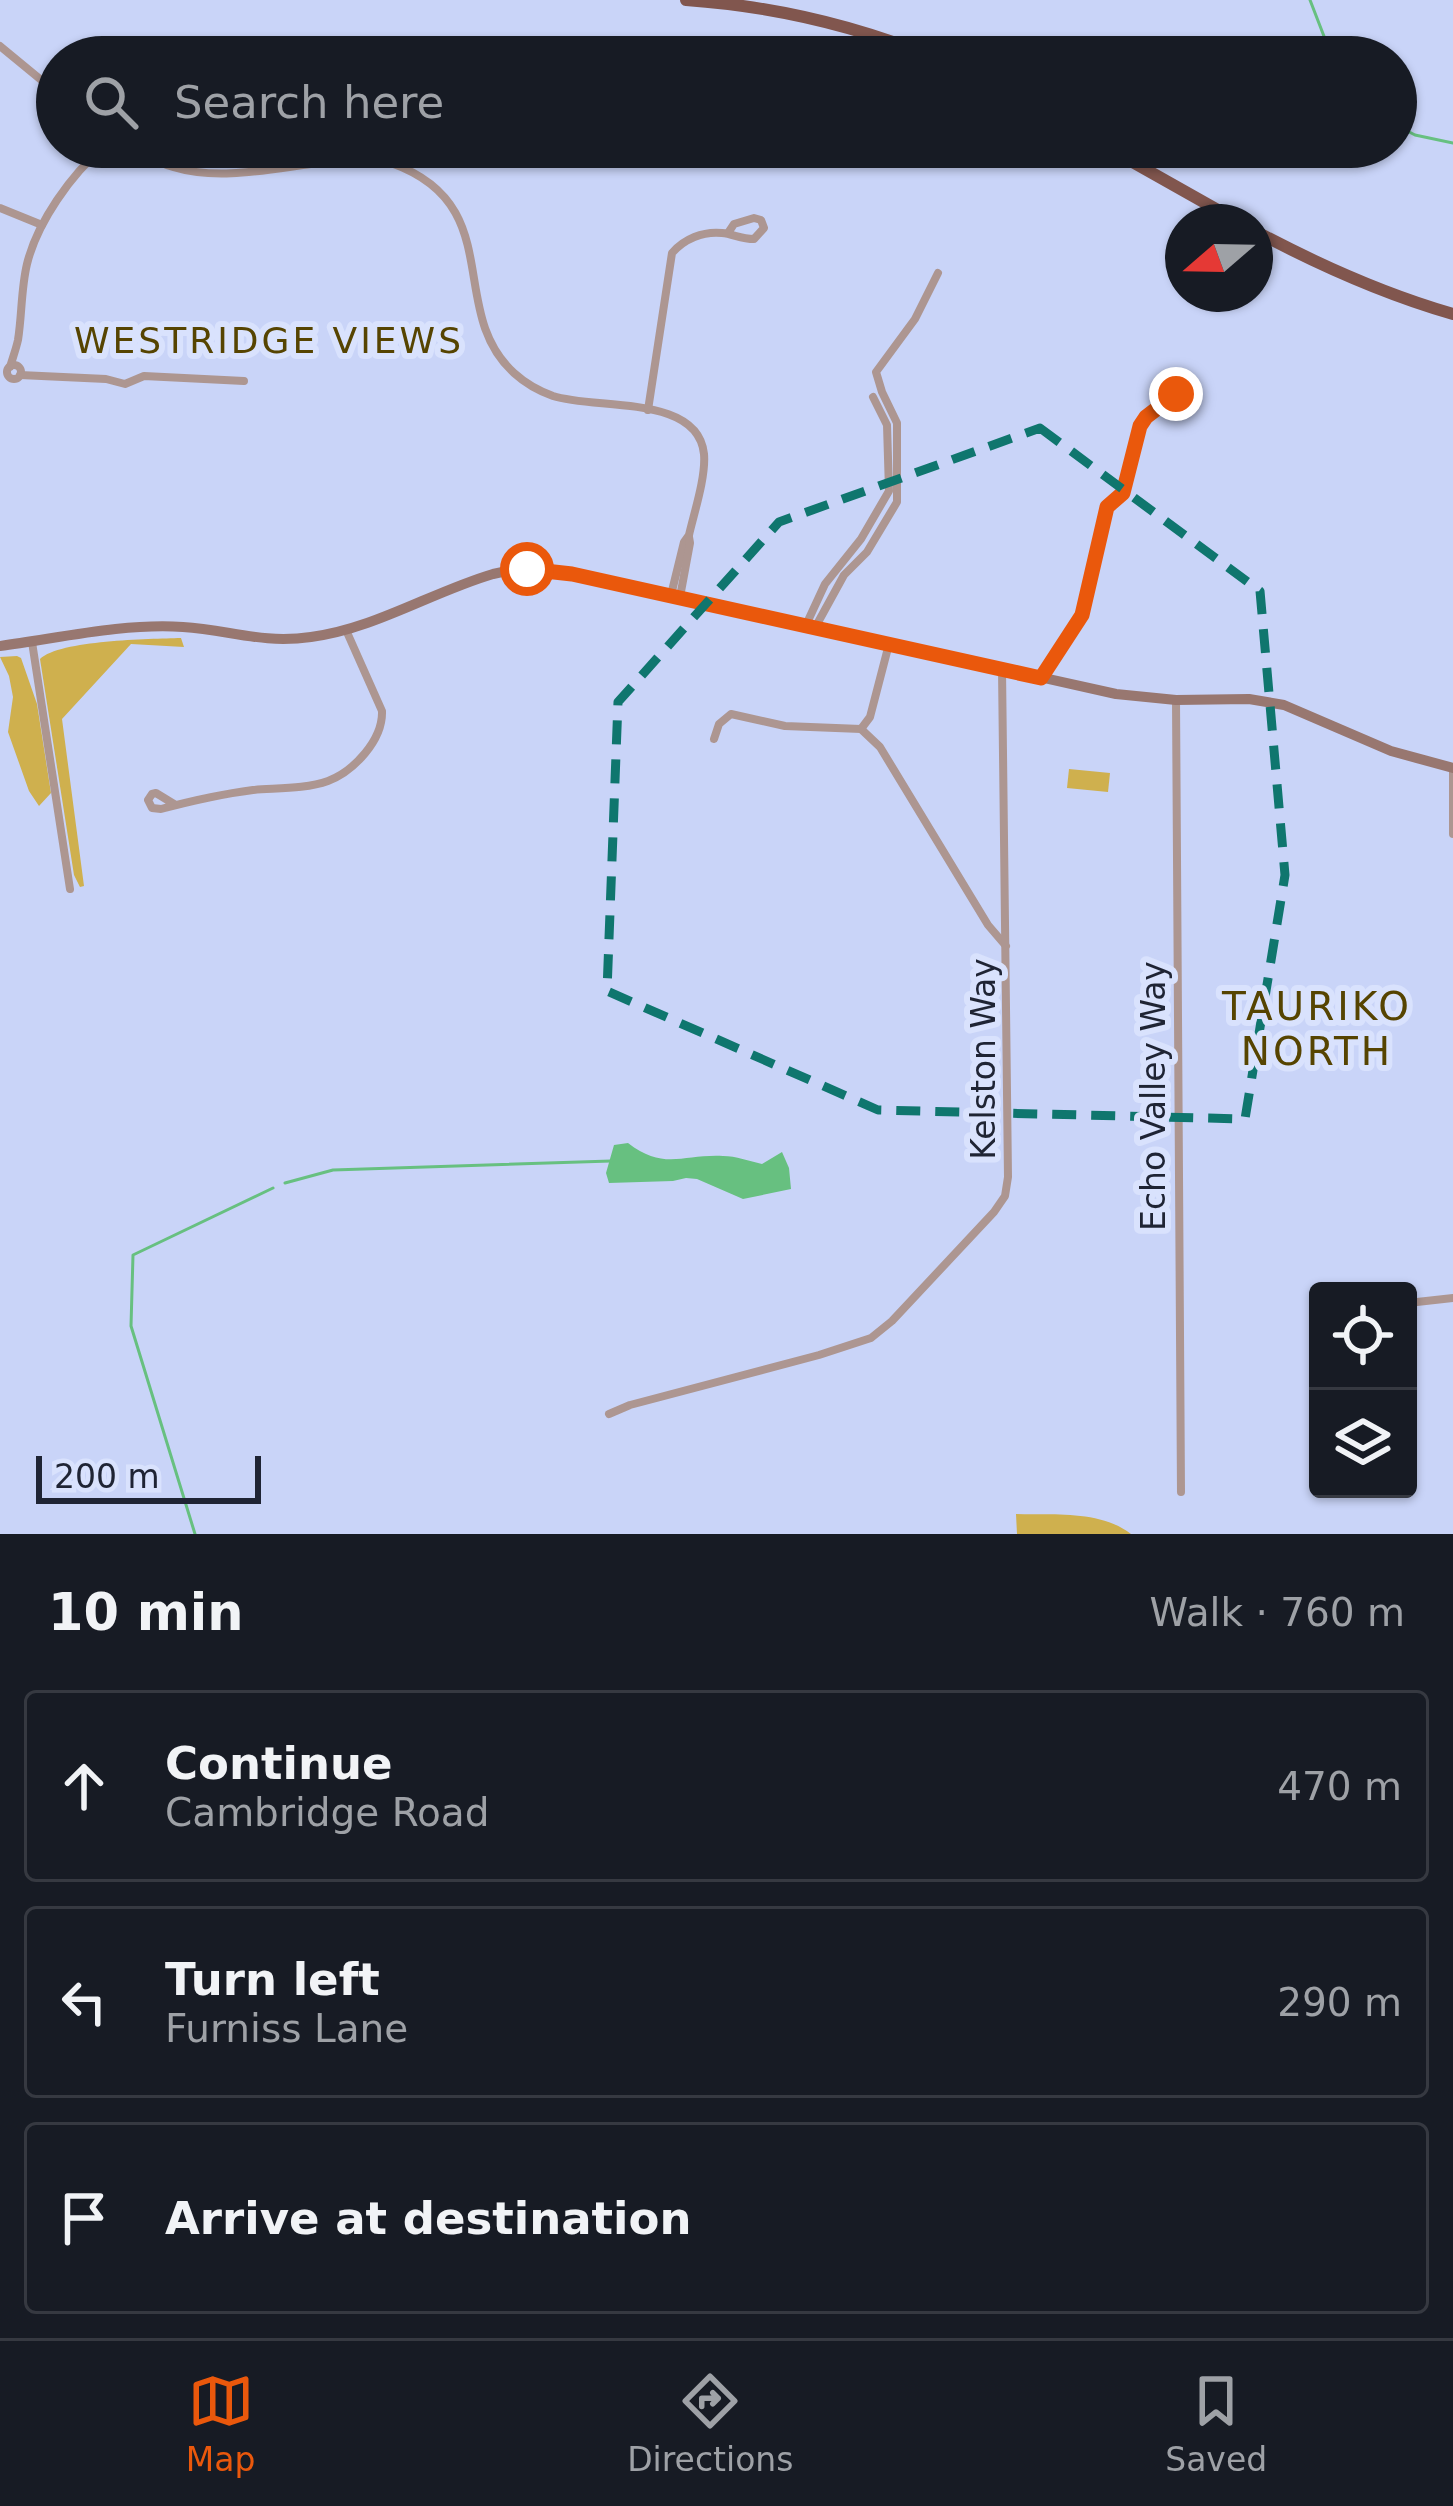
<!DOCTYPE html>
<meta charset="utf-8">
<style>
:root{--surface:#171b24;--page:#242831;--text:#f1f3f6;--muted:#9ea1a6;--line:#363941;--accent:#ea580c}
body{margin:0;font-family:"DejaVu Sans",sans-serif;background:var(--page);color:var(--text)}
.controls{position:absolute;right:36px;bottom:36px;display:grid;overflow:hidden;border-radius:12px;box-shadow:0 3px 9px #0004}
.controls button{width:108px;height:108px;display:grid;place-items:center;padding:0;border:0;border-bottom:3px solid var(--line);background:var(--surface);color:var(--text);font:60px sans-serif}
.compass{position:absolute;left:1165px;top:204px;width:108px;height:108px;border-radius:50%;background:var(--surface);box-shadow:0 3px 9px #0004;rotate:250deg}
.scale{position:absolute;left:36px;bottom:30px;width:225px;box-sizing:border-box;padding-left:12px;border:6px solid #1f2434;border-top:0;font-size:33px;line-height:42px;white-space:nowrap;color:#1f2434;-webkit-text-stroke:9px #d9e2fd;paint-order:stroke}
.stop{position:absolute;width:36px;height:36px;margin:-27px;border:9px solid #ea580c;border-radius:50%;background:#fff}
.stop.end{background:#ea580c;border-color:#fff;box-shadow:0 3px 12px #0008}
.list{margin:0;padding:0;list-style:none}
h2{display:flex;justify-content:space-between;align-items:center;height:156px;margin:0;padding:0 48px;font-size:51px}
h2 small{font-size:39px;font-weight:400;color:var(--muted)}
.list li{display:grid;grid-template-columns:78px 1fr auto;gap:36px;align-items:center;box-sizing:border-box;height:192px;margin:0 24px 24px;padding:0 24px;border:3px solid var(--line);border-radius:12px}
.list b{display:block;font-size:45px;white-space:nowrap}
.list p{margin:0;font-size:39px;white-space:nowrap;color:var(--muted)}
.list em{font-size:39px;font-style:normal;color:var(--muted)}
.icon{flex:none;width:66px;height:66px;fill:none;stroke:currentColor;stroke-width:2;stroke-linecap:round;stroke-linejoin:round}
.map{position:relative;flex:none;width:1453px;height:1534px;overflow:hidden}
.search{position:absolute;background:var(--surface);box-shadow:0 3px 9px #0004;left:36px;right:36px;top:36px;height:132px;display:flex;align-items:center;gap:30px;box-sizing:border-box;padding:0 42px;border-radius:66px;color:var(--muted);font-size:45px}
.sheet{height:804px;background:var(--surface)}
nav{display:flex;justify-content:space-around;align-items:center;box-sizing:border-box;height:168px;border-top:3px solid var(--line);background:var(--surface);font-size:33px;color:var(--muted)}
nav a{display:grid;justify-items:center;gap:6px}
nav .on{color:var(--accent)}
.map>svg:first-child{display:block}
</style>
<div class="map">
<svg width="1453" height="1534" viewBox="0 0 1453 1534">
<rect width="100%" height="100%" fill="#c9d4f8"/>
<g fill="#cfb04e">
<path d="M 181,638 L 184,647 L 131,644 L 62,719 L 84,886 L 80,887 L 74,875 L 40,659 C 60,640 149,639 181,638 Z"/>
<path d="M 17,656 L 21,658 L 37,704 L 51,793 L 39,806 L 29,791 L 8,732 L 13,697 L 9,676 L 0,657 Z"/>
<path d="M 1069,769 L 1110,773 L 1108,792 L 1067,788 Z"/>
<path d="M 1016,1514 C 1054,1515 1100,1510 1131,1534 L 1017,1534 Z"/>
</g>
<path fill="#67c080" d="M 628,1143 C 664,1171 683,1154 723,1156 C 736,1156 749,1161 762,1164 L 782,1152 L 789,1168 L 791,1189 L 743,1199 L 697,1179 L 686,1178 L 673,1181 L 609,1183 L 606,1173 L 614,1145 Z"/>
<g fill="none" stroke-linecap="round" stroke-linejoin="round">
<g stroke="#67c080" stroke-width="3">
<path d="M 1310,0 L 1332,57"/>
<path d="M 1396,125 L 1415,135 L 1453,143"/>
<path d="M 285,1183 L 333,1170 L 611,1161"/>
<path d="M 195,1534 L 131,1326 L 133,1255 L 273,1188"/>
</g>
<g stroke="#ad9691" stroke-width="8">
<path d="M 0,46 L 57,93"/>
<path d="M 131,147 C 144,154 158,163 173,167 C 222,182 278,167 328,162 C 348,160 371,156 391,163 C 509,205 445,310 514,373 C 525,383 539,391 553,396 C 596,410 698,394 704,454 C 706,477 694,513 689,535 L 684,542 L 671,595"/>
<path d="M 0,208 L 42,225"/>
<circle cx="14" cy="372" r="7"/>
<path d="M 10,367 C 13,357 16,349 18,340 C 22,315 21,289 27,264 C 37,223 71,174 104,147"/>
<path d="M 20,375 L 106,379 L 125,384 L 144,376 L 244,381"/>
<path d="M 648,410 L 672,253 C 684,239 703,231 722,233 C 733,234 741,239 754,239 L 764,228 L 761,220 L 754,218 L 734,224 L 728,233"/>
<path d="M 680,597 L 690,543 L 689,537"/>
<path d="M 806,625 L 825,584 L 861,539 L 889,491 L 887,425 L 873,397"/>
<path d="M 816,626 L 844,575 L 867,552 L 897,502 L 897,423 L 882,392 L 876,372 L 915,319 L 938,273"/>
<path d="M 32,642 L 70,889"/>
<path d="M 1041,678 L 1082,615 L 1107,507 L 1123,493 L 1140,426 L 1146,417 L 1176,394"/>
<path d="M 1176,700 L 1181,1492"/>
<path d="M 861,729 L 880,747 L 988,925 L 1006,946"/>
<path d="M 714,739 L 719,724 L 731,714 L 785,726 L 861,729 L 870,717 L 889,644"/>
<path d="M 1453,768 L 1453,834"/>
<path d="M 174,804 L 156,793 L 152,794 L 148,800 L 152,808 L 161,809 C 191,801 222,794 253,790 C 276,788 306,789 328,781 C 354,771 383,740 382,711 L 346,630"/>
<path d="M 1408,1303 L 1453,1298"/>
<path d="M 609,1414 L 630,1405 L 819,1355 L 871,1338 L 892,1321 L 994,1212 L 1005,1196 L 1008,1177 L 1002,669"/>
</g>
<path stroke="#987770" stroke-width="10" d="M 0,646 C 60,638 123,623 183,627 C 230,630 261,644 311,637 C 374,629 432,592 493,574 L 516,569 L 539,569 L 680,597 L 1116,694 L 1176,700 L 1249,699 L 1284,705 L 1391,751 L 1453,768"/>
<g stroke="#81564e" stroke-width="12">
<path d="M 686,0 C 770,6 854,25 932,57"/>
<path d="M 1106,147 L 1239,222"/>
<path d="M 1255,231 C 1319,265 1383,294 1453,314"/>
</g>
</g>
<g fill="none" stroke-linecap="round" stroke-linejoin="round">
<path stroke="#ea580c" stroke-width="15" d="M 527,569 L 572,574 L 1041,678 L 1082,615 L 1107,507 L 1123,493 L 1140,426 L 1146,417 L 1176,394"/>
</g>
<path fill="none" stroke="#0f766e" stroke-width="9" stroke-dasharray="24 15" stroke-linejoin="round" d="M 1040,428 L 1260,591 L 1285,875 L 1245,1119 L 878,1110 L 607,991 L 618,702 L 779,522 Z"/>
<g text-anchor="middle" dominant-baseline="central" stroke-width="12" stroke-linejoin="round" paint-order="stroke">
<g font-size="33" fill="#1f2434" stroke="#d9e2fd">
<text transform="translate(983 1059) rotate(-90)">Kelston Way</text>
<text transform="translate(1153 1096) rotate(-90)">Echo Valley Way</text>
</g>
<g font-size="36" letter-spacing="3" fill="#564401" stroke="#d9e2fd">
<text x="269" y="340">WESTRIDGE VIEWS</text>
</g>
<g font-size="39" letter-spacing="3" fill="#564401" stroke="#d9e2fd">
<text x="1317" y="1006">TAURIKO<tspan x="1317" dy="45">NORTH</tspan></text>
</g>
</g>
</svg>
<div class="controls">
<button><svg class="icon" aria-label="locate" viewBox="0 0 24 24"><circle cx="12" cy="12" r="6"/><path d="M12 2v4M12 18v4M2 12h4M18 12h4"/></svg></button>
<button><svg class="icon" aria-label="layers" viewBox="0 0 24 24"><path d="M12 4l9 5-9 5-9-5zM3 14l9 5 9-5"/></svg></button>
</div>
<svg class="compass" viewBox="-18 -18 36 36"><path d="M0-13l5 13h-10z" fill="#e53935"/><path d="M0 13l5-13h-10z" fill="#9ea1a6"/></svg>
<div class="scale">200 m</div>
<div class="stop" style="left:527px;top:569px"></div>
<div class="stop end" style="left:1176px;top:394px"></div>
<div class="search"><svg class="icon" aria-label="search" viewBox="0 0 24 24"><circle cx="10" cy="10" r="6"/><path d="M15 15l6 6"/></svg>Search here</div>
</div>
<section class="sheet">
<h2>10 min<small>Walk · 760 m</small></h2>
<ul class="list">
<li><svg class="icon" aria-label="ahead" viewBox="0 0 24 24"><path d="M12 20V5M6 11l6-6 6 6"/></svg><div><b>Continue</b><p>Cambridge Road</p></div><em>470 m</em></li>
<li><svg class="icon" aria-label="left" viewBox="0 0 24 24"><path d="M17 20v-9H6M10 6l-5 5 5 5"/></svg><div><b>Turn left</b><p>Furniss Lane</p></div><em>290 m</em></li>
<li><svg class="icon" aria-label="arrive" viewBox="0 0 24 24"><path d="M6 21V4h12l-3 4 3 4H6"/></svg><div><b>Arrive at destination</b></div></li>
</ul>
</section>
<nav>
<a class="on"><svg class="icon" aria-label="map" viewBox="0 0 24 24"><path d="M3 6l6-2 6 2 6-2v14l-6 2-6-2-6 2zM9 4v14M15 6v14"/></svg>Map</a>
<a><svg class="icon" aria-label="directions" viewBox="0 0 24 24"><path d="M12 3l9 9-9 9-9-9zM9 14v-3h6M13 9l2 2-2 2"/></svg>Directions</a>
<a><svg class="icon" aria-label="saved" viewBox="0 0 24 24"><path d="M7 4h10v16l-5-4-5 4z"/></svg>Saved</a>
</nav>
